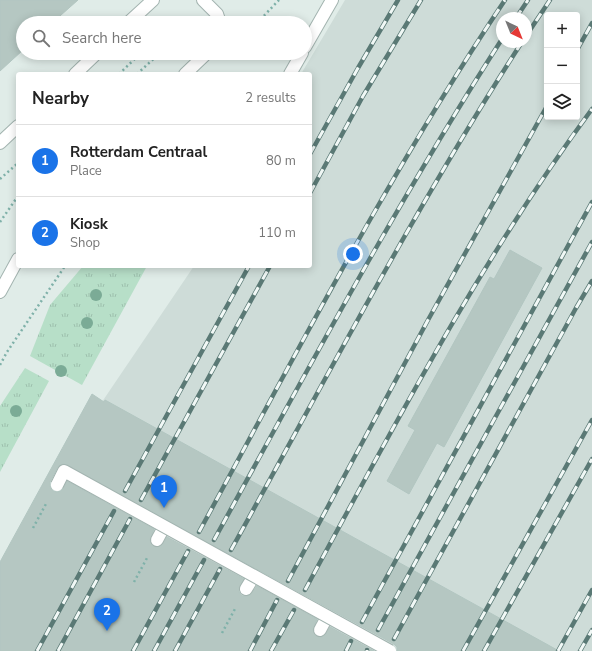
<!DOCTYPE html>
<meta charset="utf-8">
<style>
:root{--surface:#fff;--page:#f2f2f2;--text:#222;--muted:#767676;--line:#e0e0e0;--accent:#1a73e8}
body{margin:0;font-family:"Nunito Sans",sans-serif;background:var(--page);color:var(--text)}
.controls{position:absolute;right:12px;top:12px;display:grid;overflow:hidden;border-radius:4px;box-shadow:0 2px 10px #0003}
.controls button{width:36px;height:36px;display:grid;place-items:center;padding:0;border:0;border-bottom:1px solid var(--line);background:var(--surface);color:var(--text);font:20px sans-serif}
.compass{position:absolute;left:496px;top:12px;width:36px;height:36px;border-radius:50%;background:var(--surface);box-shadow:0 2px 10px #0003;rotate:137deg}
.you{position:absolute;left:353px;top:254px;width:14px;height:14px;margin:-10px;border:3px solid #fff;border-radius:50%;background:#1a73e8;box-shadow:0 0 0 6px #1a73e833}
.badge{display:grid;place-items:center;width:26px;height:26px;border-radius:50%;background:var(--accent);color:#fff;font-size:13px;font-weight:700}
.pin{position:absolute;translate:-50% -33px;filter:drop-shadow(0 1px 2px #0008)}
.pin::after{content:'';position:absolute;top:21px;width:14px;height:12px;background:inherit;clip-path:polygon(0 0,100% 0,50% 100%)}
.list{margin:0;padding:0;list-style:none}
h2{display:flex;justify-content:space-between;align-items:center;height:52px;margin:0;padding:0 16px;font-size:17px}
h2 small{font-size:13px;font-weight:400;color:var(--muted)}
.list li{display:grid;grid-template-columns:26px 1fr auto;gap:12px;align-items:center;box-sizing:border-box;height:72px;padding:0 16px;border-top:1px solid var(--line)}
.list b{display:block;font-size:15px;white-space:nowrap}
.list p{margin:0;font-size:13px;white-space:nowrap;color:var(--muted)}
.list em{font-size:13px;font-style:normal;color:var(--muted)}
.icon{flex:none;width:22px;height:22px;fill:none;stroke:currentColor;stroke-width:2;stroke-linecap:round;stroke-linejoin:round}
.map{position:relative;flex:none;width:592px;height:651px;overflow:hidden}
.search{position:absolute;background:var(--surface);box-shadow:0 2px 10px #0003;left:16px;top:16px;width:296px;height:44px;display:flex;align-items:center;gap:10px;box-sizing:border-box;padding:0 14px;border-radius:22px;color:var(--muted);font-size:15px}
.panel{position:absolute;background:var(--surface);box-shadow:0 2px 10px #0003;left:16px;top:72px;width:296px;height:196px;border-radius:4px}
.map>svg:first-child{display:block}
</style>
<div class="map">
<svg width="592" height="651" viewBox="0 0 592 651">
<defs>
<pattern id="grass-tufts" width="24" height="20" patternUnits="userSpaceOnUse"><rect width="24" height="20" fill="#b7dfc8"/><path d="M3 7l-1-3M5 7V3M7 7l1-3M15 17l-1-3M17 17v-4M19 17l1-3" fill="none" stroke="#9dc0ad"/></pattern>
</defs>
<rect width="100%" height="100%" fill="#e0ece8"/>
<path fill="#cedcd8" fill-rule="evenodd" d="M 345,0 L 592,0 L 592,651 L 0,651 L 37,506 L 64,458 L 194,266 L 310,266 L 310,74 L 301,74 ZM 547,15 L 577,15 L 577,117 L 547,117 ZM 502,18 L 526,18 L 526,42 L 502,42 Z"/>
<g fill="url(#grass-tufts)">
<path d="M 83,266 L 147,266 L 82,385 L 30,356 L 50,305 Z"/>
<path d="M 25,368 L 49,381 L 0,472 L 0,406 Z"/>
</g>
<g fill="#b5c7c2" stroke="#b2c6c1">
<path d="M 0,0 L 78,0 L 52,23 L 23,23 L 23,50 L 0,71 Z"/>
<path d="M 510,250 L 542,268 L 444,447 L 437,443 L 409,494 L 387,481 L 415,430 L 408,426 L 490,277 L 494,279 Z"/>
<path d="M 92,394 L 104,402 L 105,400 L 559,651 L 397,651 L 397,647 L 394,644 L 64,464 L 60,465 L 58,467 L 50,482 L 50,486 L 53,491 L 57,492 L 61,491 L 67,481 L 154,529 L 150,540 L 153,546 L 157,547 L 161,546 L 167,537 L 244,579 L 239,588 L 239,592 L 242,596 L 246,596 L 250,595 L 257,586 L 317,619 L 313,630 L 316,636 L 320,637 L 324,636 L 330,627 L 374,651 L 0,651 L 0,562 Z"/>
</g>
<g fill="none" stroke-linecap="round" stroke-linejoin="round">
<g stroke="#a3b4b0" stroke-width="14">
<g id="minor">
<path d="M 203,0 L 217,14 L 220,23"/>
<path d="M 128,23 L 153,0"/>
<path d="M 305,47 L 332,0"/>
<path d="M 75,74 L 97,53"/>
<path d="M 185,74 L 207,53"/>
<path d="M 290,74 L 302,53"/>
<path d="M 0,143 L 18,126"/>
<path d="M 0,292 L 18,259"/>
<path d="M 157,540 L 164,527"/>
<path d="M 246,589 L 254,576"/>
<path d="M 320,630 L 327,617"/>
</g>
</g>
<g stroke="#7fb1a9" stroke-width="2.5" stroke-dasharray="2 3" stroke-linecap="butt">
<path d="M 257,23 L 279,0"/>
<path d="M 242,59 L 250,53"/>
<path d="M 119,74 L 141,53"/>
<path d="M 137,74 L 160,53"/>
<path d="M 0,179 L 18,163"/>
<path d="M 0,222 L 18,196"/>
<path d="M 0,365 L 7,352 L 65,266"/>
<path d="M 33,528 L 47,502"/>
<path d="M 134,582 L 147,558"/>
<path d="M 222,633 L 236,607"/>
</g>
<use href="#minor" stroke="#fff" stroke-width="12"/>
<g stroke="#5a7975" stroke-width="4.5">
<g id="rail">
<path d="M 516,18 L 528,0"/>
<path d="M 526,36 L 550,0"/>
<path d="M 577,50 L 592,23"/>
<path d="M 310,154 L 358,68 L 398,0"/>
<path d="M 310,193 L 363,96 L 421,0"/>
<path d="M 125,491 L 249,266"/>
<path d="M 141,500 L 270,266"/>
<path d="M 199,532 C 297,352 391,170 505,0"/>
<path d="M 214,540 C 307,371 398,201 502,39"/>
<path d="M 231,550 C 326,379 416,206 522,42"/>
<path d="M 288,581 L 428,320 L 547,106"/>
<path d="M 305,590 C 394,426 481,259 592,109"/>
<path d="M 362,622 L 592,202"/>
<path d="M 378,630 L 592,242"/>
<path d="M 394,639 L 576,308 L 592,281"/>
<path d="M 37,651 L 114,511"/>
<path d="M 58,651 L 130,519"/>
<path d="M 133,651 L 188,551"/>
<path d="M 154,651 L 204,560"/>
<path d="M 175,651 L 220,569"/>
<path d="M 250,651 L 277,600"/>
<path d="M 271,651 L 294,610"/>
<path d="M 346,651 L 351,641"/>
<path d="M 367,651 L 367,650"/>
<path d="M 463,651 L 592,420"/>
<path d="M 484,651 L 592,459"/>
<path d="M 558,651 L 592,590"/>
<path d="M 580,651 L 592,630"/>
</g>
</g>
<use href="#rail" stroke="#f1f8f6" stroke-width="3" stroke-dasharray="9" stroke-linecap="butt"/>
<g stroke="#a3b4b0" stroke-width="14" stroke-linecap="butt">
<path id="minor-bridge" d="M 57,485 L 64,471 L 390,651"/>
</g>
<use href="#minor-bridge" stroke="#fff" stroke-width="12"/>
</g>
<g fill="#7bab96">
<circle cx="96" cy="295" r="6"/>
<circle cx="87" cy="323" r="6"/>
<circle cx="61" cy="371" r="6"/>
<circle cx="16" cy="411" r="6"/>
</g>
</svg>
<div class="controls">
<button>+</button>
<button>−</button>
<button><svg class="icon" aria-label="layers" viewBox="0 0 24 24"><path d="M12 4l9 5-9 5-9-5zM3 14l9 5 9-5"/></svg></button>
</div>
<svg class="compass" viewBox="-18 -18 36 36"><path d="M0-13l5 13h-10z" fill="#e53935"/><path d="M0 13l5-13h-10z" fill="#767676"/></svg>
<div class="you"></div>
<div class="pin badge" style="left:164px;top:508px">1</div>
<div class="pin badge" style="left:107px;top:631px">2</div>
<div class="search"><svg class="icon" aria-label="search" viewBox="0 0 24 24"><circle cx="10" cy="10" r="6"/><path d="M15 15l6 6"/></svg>Search here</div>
<section class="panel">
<h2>Nearby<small>2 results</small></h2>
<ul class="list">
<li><span class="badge">1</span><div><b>Rotterdam Centraal</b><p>Place</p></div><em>80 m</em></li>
<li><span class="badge">2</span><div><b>Kiosk</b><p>Shop</p></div><em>110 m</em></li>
</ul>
</section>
</div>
